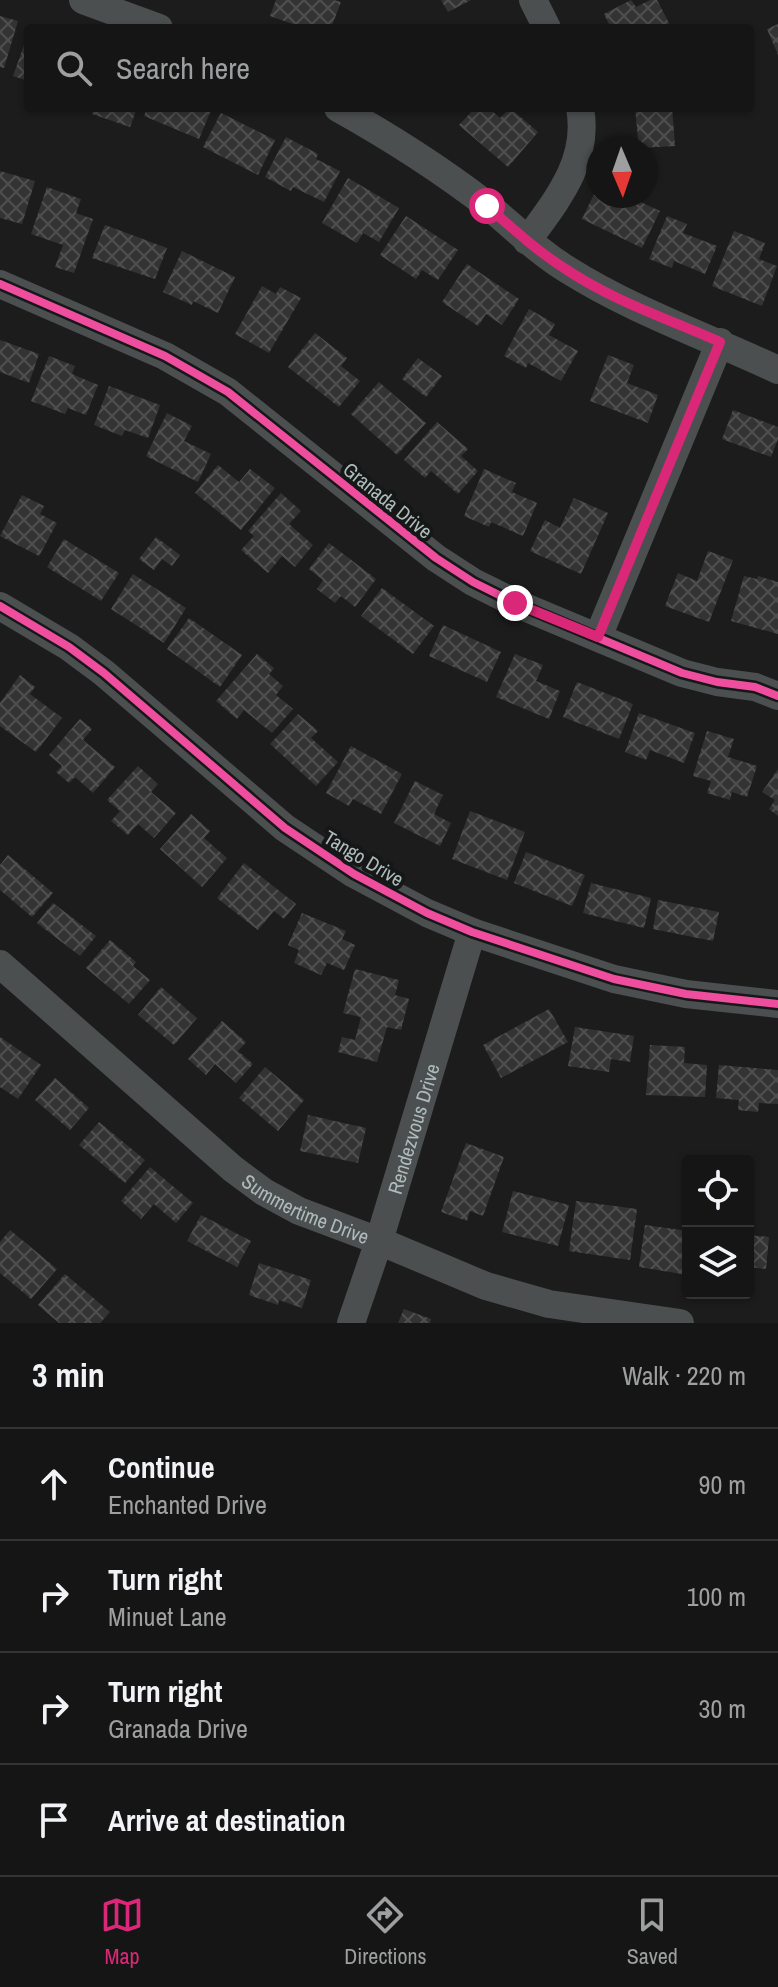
<!DOCTYPE html>
<meta charset="utf-8">
<style>
:root{--surface:#151515;--page:#222;--text:#f1f3f6;--muted:#9d9fa0;--line:#343434;--accent:#db2777}
body{margin:0;font-family:"Archivo Narrow",sans-serif;background:var(--page);color:var(--text)}
.controls{position:absolute;right:24px;bottom:24px;display:grid;overflow:hidden;border-radius:8px;box-shadow:0 2px 6px #0004}
.controls button{width:72px;height:72px;display:grid;place-items:center;padding:0;border:0;border-bottom:2px solid var(--line);background:var(--surface);color:var(--text);font:40px sans-serif}
.compass{position:absolute;left:586px;top:136px;width:72px;height:72px;border-radius:50%;background:var(--surface);box-shadow:0 2px 6px #0004;rotate:178deg}
.stop{position:absolute;width:24px;height:24px;margin:-18px;border:6px solid #db2777;border-radius:50%;background:#fff}
.stop.end{background:#db2777;border-color:#fff;box-shadow:0 2px 8px #0008}
.list{margin:0;padding:0;list-style:none}
h2{display:flex;justify-content:space-between;align-items:center;height:104px;margin:0;padding:0 32px;font-size:34px}
h2 small{font-size:26px;font-weight:400;color:var(--muted)}
.list li{display:grid;grid-template-columns:52px 1fr auto;gap:24px;align-items:center;box-sizing:border-box;height:112px;padding:0 32px;border-top:2px solid var(--line)}
.list b{display:block;font-size:30px;white-space:nowrap}
.list p{margin:0;font-size:26px;white-space:nowrap;color:var(--muted)}
.list em{font-size:26px;font-style:normal;color:var(--muted)}
.icon{flex:none;width:44px;height:44px;fill:none;stroke:currentColor;stroke-width:2;stroke-linecap:round;stroke-linejoin:round}
.map{position:relative;flex:none;width:778px;height:1323px;overflow:hidden}
.search{position:absolute;background:var(--surface);box-shadow:0 2px 6px #0004;left:24px;right:24px;top:24px;height:88px;display:flex;align-items:center;gap:20px;box-sizing:border-box;padding:0 28px;border-radius:8px;color:var(--muted);font-size:30px}
.sheet{height:552px;background:var(--surface)}
nav{display:flex;justify-content:space-around;align-items:center;box-sizing:border-box;height:112px;border-top:2px solid var(--line);background:var(--surface);font-size:22px;color:var(--muted)}
nav a{display:grid;justify-items:center;gap:4px}
nav .on{color:var(--accent)}
.map>svg:first-child{display:block}
</style>
<div class="map">
<svg width="778" height="1323" viewBox="0 0 778 1323">
<defs>
<pattern id="building-cross-hatch" width="8" height="8" patternUnits="userSpaceOnUse" patternTransform="scale(2)"><rect width="8" height="8" fill="#333334"/><path d="M0 0l8 8M0 8l8-8" fill="none" stroke="#4e4f4f"/></pattern>
</defs>
<rect width="100%" height="100%" fill="#1c1c1c"/>
<g fill="url(#building-cross-hatch)">
<path d="M 276,0 L 334,0 L 341,2 L 331,28 L 304,28 L 270,16 Z"/>
<path d="M 441,0 L 471,0 L 448,12 Z"/>
<path d="M 631,0 L 636,7 L 650,0 L 657,0 L 671,27 L 611,28 L 604,14 Z"/>
<path d="M 0,16 L 18,21 L 4,68 L 0,67 Z"/>
<path d="M 778,24 L 778,55 L 767,29 Z"/>
<path d="M 28,34 L 28,81 L 13,76 Z"/>
<path d="M 94,108 L 137,108 L 130,127 L 92,114 Z"/>
<path d="M 147,108 L 212,108 L 199,139 L 144,116 Z"/>
<path d="M 475,108 L 489,108 L 500,118 L 510,108 L 538,132 L 508,167 L 459,125 Z"/>
<path d="M 635,108 L 672,108 L 675,146 L 639,148 Z"/>
<path d="M 221,113 L 275,140 L 258,175 L 203,147 Z"/>
<path d="M 286,137 L 318,154 L 316,159 L 340,171 L 324,202 L 293,187 L 291,191 L 265,177 Z"/>
<path d="M 0,171 L 35,181 L 22,224 L 0,218 Z"/>
<path d="M 348,178 L 399,208 L 379,242 L 363,233 L 357,243 L 322,223 Z"/>
<path d="M 598,186 L 598,196 L 635,196 L 634,199 L 660,211 L 642,248 L 582,219 Z"/>
<path d="M 47,187 L 81,199 L 76,213 L 93,219 L 74,273 L 55,267 L 63,245 L 31,234 Z"/>
<path d="M 406,216 L 458,250 L 438,280 L 422,270 L 416,279 L 380,255 Z"/>
<path d="M 667,216 L 687,224 L 683,233 L 717,246 L 705,274 L 674,261 L 672,268 L 649,259 Z"/>
<path d="M 105,225 L 167,248 L 155,279 L 92,258 Z"/>
<path d="M 734,231 L 765,243 L 759,259 L 777,266 L 762,306 L 712,286 Z"/>
<path d="M 182,251 L 235,277 L 218,313 L 193,301 L 192,305 L 163,292 Z"/>
<path d="M 467,264 L 519,299 L 502,325 L 486,314 L 478,326 L 442,302 Z"/>
<path d="M 262,286 L 276,294 L 280,287 L 301,298 L 269,353 L 235,334 Z"/>
<path d="M 529,309 L 555,324 L 549,335 L 578,351 L 561,381 L 528,363 L 526,368 L 504,356 Z"/>
<path d="M 315,333 L 347,358 L 341,366 L 360,381 L 339,407 L 288,367 Z"/>
<path d="M 0,340 L 39,354 L 29,383 L 0,372 Z"/>
<path d="M 608,355 L 634,365 L 627,383 L 658,395 L 648,423 L 590,401 Z"/>
<path d="M 49,356 L 75,366 L 72,374 L 98,385 L 86,415 L 68,408 L 65,414 L 31,401 Z"/>
<path d="M 418,358 L 442,376 L 426,397 L 402,379 Z"/>
<path d="M 379,382 L 426,423 L 397,455 L 351,414 Z"/>
<path d="M 109,386 L 160,405 L 148,438 L 125,430 L 122,436 L 94,425 Z"/>
<path d="M 733,410 L 778,427 L 778,439 L 771,457 L 722,439 Z"/>
<path d="M 167,413 L 192,426 L 184,441 L 211,454 L 198,482 L 146,456 Z"/>
<path d="M 437,422 L 468,449 L 461,456 L 478,471 L 458,494 L 431,471 L 425,478 L 404,460 Z"/>
<path d="M 218,465 L 239,482 L 250,469 L 275,488 L 241,530 L 195,493 Z"/>
<path d="M 484,469 L 516,483 L 512,492 L 537,503 L 523,536 L 491,522 L 489,527 L 464,516 Z"/>
<path d="M 281,493 L 301,511 L 289,524 L 313,545 L 295,567 L 282,556 L 268,573 L 241,550 L 254,536 L 248,531 Z"/>
<path d="M 22,495 L 44,506 L 40,514 L 57,523 L 39,556 L 0,536 Z"/>
<path d="M 574,498 L 608,513 L 581,574 L 530,551 L 545,520 L 560,528 Z"/>
<path d="M 156,537 L 180,555 L 172,566 L 162,559 L 154,570 L 139,559 Z"/>
<path d="M 64,539 L 119,573 L 101,601 L 47,567 Z"/>
<path d="M 329,543 L 376,579 L 355,607 L 341,596 L 335,603 L 317,589 L 323,580 L 309,569 Z"/>
<path d="M 708,551 L 733,560 L 709,622 L 665,606 L 678,573 L 697,581 Z"/>
<path d="M 133,574 L 186,608 L 164,643 L 111,609 Z"/>
<path d="M 744,576 L 757,579 L 758,576 L 778,582 L 778,634 L 731,621 Z"/>
<path d="M 382,588 L 434,626 L 413,654 L 361,616 Z"/>
<path d="M 189,618 L 242,655 L 220,687 L 167,649 Z"/>
<path d="M 443,625 L 501,652 L 487,682 L 429,656 Z"/>
<path d="M 257,654 L 274,668 L 269,674 L 283,686 L 276,695 L 293,709 L 272,733 L 244,710 L 237,719 L 216,701 Z"/>
<path d="M 515,654 L 543,665 L 536,681 L 560,691 L 549,719 L 496,697 Z"/>
<path d="M 20,675 L 35,687 L 30,694 L 62,718 L 36,752 L 0,726 L 0,703 Z"/>
<path d="M 577,682 L 633,704 L 619,739 L 563,717 Z"/>
<path d="M 639,713 L 695,733 L 684,763 L 650,750 L 646,760 L 625,752 Z"/>
<path d="M 298,714 L 318,731 L 311,738 L 338,762 L 316,786 L 270,744 Z"/>
<path d="M 80,719 L 92,729 L 83,740 L 115,767 L 93,793 L 75,777 L 69,783 L 56,772 L 62,766 L 49,755 Z"/>
<path d="M 707,731 L 734,739 L 728,757 L 757,766 L 747,797 L 732,792 L 730,800 L 707,793 L 711,781 L 693,776 Z"/>
<path d="M 351,746 L 402,774 L 381,814 L 353,799 L 349,806 L 326,793 Z"/>
<path d="M 138,766 L 158,784 L 151,792 L 176,813 L 154,838 L 138,824 L 128,835 L 111,821 L 120,811 L 107,800 Z"/>
<path d="M 778,769 L 778,816 L 769,809 L 775,800 L 762,792 Z"/>
<path d="M 415,781 L 443,795 L 434,814 L 451,823 L 440,846 L 394,823 Z"/>
<path d="M 470,811 L 525,832 L 507,880 L 452,859 Z"/>
<path d="M 191,814 L 210,831 L 204,838 L 227,858 L 202,887 L 160,849 Z"/>
<path d="M 526,852 L 585,875 L 572,906 L 514,883 Z"/>
<path d="M 8,855 L 53,893 L 32,917 L 0,890 L 0,865 Z"/>
<path d="M 244,863 L 296,904 L 284,919 L 274,911 L 258,930 L 217,898 Z"/>
<path d="M 591,883 L 651,898 L 644,928 L 583,913 Z"/>
<path d="M 658,900 L 719,912 L 713,941 L 653,929 Z"/>
<path d="M 53,903 L 96,936 L 80,956 L 37,923 Z"/>
<path d="M 302,913 L 346,931 L 342,939 L 355,945 L 344,970 L 327,963 L 321,975 L 294,963 L 299,950 L 288,945 Z"/>
<path d="M 110,940 L 136,962 L 133,966 L 150,980 L 129,1004 L 86,968 Z"/>
<path d="M 355,969 L 399,980 L 395,995 L 409,999 L 401,1030 L 387,1027 L 377,1062 L 338,1052 L 342,1037 L 355,1040 L 361,1017 L 343,1013 Z"/>
<path d="M 161,987 L 197,1018 L 174,1045 L 138,1015 Z"/>
<path d="M 549,1009 L 568,1042 L 501,1078 L 483,1045 Z"/>
<path d="M 222,1021 L 246,1042 L 238,1051 L 253,1064 L 236,1083 L 215,1064 L 206,1075 L 188,1059 Z"/>
<path d="M 575,1027 L 634,1036 L 630,1062 L 611,1059 L 609,1072 L 568,1066 Z"/>
<path d="M 0,1037 L 41,1065 L 18,1099 L 0,1087 Z"/>
<path d="M 650,1045 L 685,1047 L 684,1063 L 707,1065 L 705,1097 L 646,1095 Z"/>
<path d="M 719,1065 L 778,1070 L 778,1104 L 759,1103 L 758,1112 L 738,1110 L 739,1100 L 716,1098 Z"/>
<path d="M 265,1067 L 304,1100 L 278,1131 L 239,1098 Z"/>
<path d="M 55,1078 L 89,1108 L 70,1130 L 35,1100 Z"/>
<path d="M 308,1115 L 366,1128 L 358,1163 L 300,1151 Z"/>
<path d="M 99,1122 L 145,1160 L 125,1183 L 79,1145 Z"/>
<path d="M 466,1143 L 504,1157 L 483,1216 L 470,1211 L 467,1221 L 441,1212 Z"/>
<path d="M 150,1167 L 193,1203 L 176,1223 L 154,1204 L 141,1219 L 121,1201 Z"/>
<path d="M 513,1191 L 569,1205 L 558,1246 L 502,1232 Z"/>
<path d="M 576,1201 L 637,1209 L 630,1260 L 569,1251 Z"/>
<path d="M 201,1215 L 251,1241 L 237,1267 L 187,1241 Z"/>
<path d="M 645,1225 L 688,1231 L 688,1275 L 639,1267 Z"/>
<path d="M 10,1230 L 57,1269 L 31,1299 L 0,1273 L 0,1242 Z"/>
<path d="M 748,1235 L 769,1237 L 766,1269 L 748,1267 Z"/>
<path d="M 259,1263 L 311,1280 L 302,1308 L 279,1300 L 278,1305 L 249,1295 Z"/>
<path d="M 65,1274 L 110,1312 L 100,1323 L 59,1323 L 38,1305 Z"/>
<path d="M 404,1309 L 431,1319 L 430,1323 L 398,1323 Z"/>
</g>
<g fill="none" stroke-linecap="round" stroke-linejoin="round">
<g stroke="#4c4f4f" stroke-width="28">
<path d="M 83,0 L 159,28"/>
<path d="M 533,0 L 547,28"/>
<path d="M 338,108 C 390,137 440,169 487,205 C 514,227 538,252 568,270 C 633,311 708,337 778,370"/>
<path d="M 527,241 C 556,201 590,161 580,108"/>
<path d="M 0,284 L 165,356 L 228,392 L 436,558 L 473,582 L 515,603 L 682,673 L 717,682 L 755,687 L 778,696"/>
<path d="M 0,606 L 69,647 L 104,673 L 285,828 L 354,874 L 427,913 L 472,932 L 614,979 L 686,994 L 778,1004"/>
<path d="M 598,637 L 720,342"/>
<path id="s1" d="M 0,964 L 233,1169 L 264,1192 L 299,1211 L 379,1241 L 486,1286 L 549,1304 L 680,1323"/>
<path id="s2" d="M 351,1323 L 379,1241 L 472,932"/>
</g>
<g stroke="#161818" stroke-width="13">
<g id="cycleway">
<path d="M 0,284 L 165,356 L 228,392 L 436,558 L 473,582 L 515,603 L 682,673 L 717,682 L 755,687 L 778,696"/>
<path d="M 0,606 L 69,647 L 104,673 L 285,828 L 354,874 L 427,913 L 472,932 L 614,979 L 686,994 L 778,1004"/>
</g>
</g>
<use href="#cycleway" stroke="#ef4d9e" stroke-width="8"/>
</g>
<g fill="none" stroke-linecap="round" stroke-linejoin="round">
<path stroke="#db2777" stroke-width="10" d="M 487,206 C 512,228 536,250 564,268 C 611,300 668,319 720,342 L 598,637 L 515,603"/>
</g>
<g text-anchor="middle" dominant-baseline="central" stroke-width="8" stroke-linejoin="round" paint-order="stroke">
<g font-size="20" fill="#afbbbb" stroke="#161818">
<text transform="translate(388 500) rotate(39)">Granada Drive</text>
<text transform="translate(364 858) rotate(31)">Tango Drive</text>
<text stroke="none"><textPath href="#s2" startOffset="204">Rendezvous Drive</textPath></text>
<text stroke="none"><textPath href="#s1" startOffset="394">Summertime Drive</textPath></text>
</g>
</g>
</svg>
<div class="controls">
<button><svg class="icon" aria-label="locate" viewBox="0 0 24 24"><circle cx="12" cy="12" r="6"/><path d="M12 2v4M12 18v4M2 12h4M18 12h4"/></svg></button>
<button><svg class="icon" aria-label="layers" viewBox="0 0 24 24"><path d="M12 4l9 5-9 5-9-5zM3 14l9 5 9-5"/></svg></button>
</div>
<svg class="compass" viewBox="-18 -18 36 36"><path d="M0-13l5 13h-10z" fill="#e53935"/><path d="M0 13l5-13h-10z" fill="#9d9fa0"/></svg>
<div class="stop" style="left:487px;top:206px"></div>
<div class="stop end" style="left:515px;top:603px"></div>
<div class="search"><svg class="icon" aria-label="search" viewBox="0 0 24 24"><circle cx="10" cy="10" r="6"/><path d="M15 15l6 6"/></svg>Search here</div>
</div>
<section class="sheet">
<h2>3 min<small>Walk · 220 m</small></h2>
<ul class="list">
<li><svg class="icon" aria-label="ahead" viewBox="0 0 24 24"><path d="M12 20V5M6 11l6-6 6 6"/></svg><div><b>Continue</b><p>Enchanted Drive</p></div><em>90 m</em></li>
<li><svg class="icon" aria-label="right" viewBox="0 0 24 24"><path d="M7 20v-9h11M14 6l5 5-5 5"/></svg><div><b>Turn right</b><p>Minuet Lane</p></div><em>100 m</em></li>
<li><svg class="icon" aria-label="right" viewBox="0 0 24 24"><path d="M7 20v-9h11M14 6l5 5-5 5"/></svg><div><b>Turn right</b><p>Granada Drive</p></div><em>30 m</em></li>
<li><svg class="icon" aria-label="arrive" viewBox="0 0 24 24"><path d="M6 21V4h12l-3 4 3 4H6"/></svg><div><b>Arrive at destination</b></div></li>
</ul>
</section>
<nav>
<a class="on"><svg class="icon" aria-label="map" viewBox="0 0 24 24"><path d="M3 6l6-2 6 2 6-2v14l-6 2-6-2-6 2zM9 4v14M15 6v14"/></svg>Map</a>
<a><svg class="icon" aria-label="directions" viewBox="0 0 24 24"><path d="M12 3l9 9-9 9-9-9zM9 14v-3h6M13 9l2 2-2 2"/></svg>Directions</a>
<a><svg class="icon" aria-label="saved" viewBox="0 0 24 24"><path d="M7 4h10v16l-5-4-5 4z"/></svg>Saved</a>
</nav>
